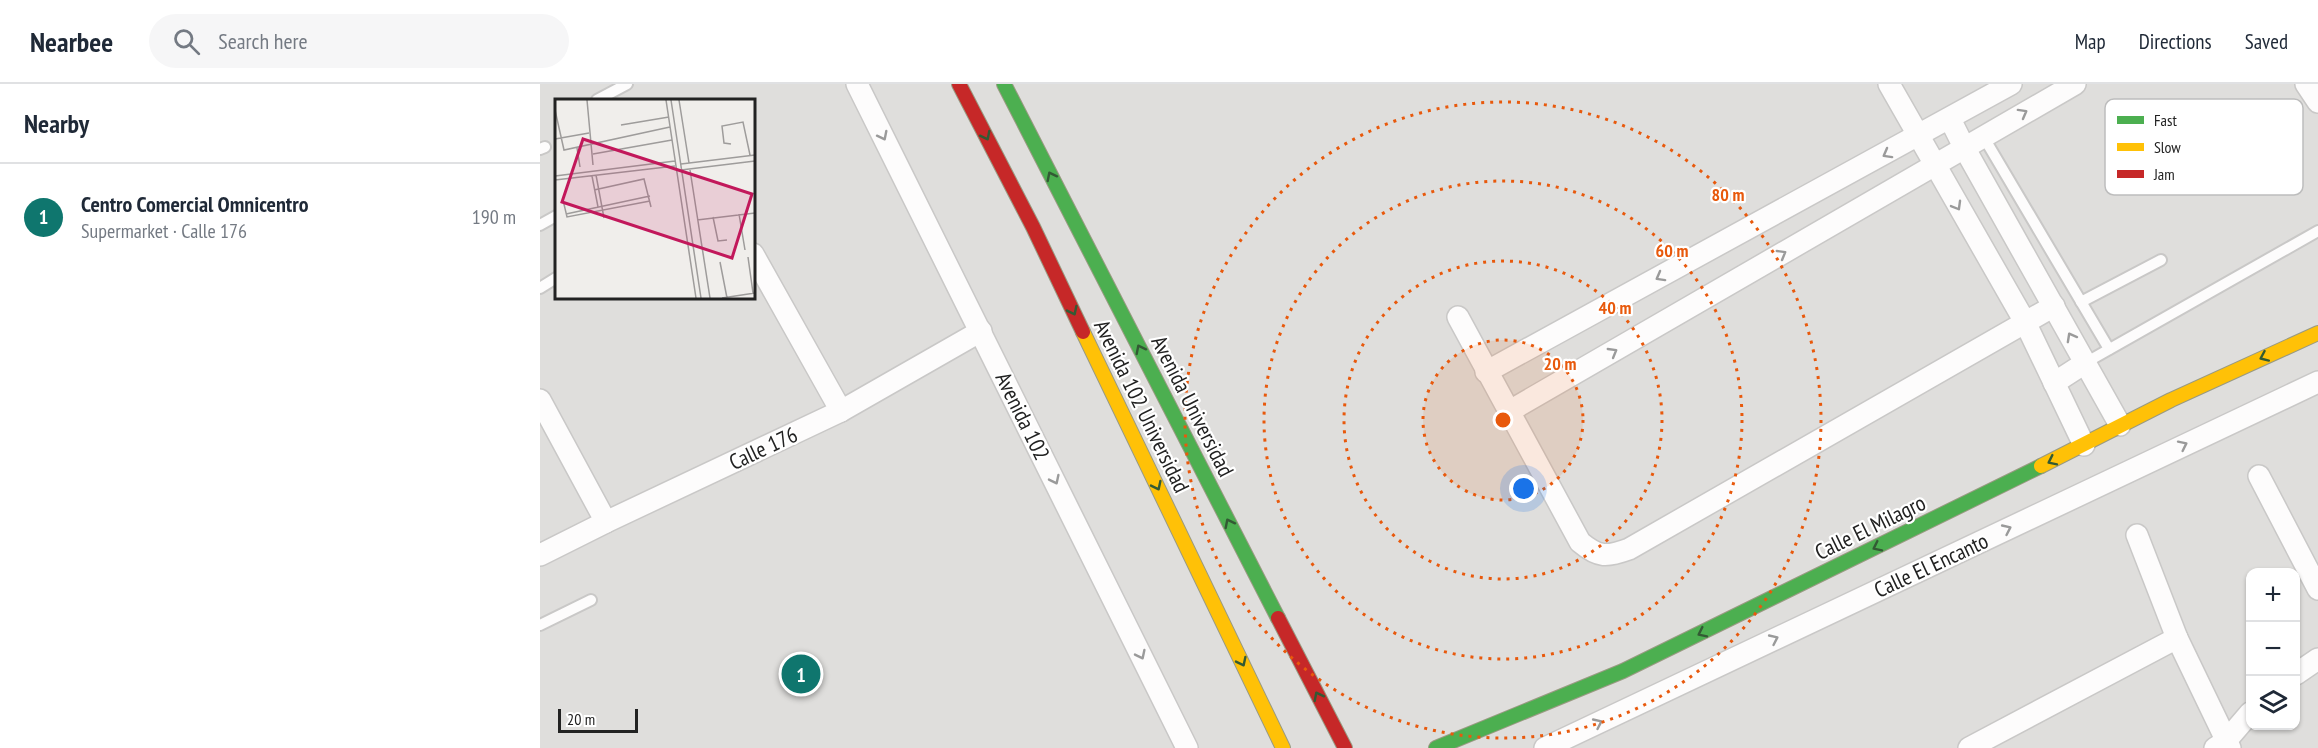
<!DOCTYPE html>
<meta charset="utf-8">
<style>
:root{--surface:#fff;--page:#f6f6f7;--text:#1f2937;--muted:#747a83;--line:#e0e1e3;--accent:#0f766e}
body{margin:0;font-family:"PT Sans Narrow",sans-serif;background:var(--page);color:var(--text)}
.controls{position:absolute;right:18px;bottom:18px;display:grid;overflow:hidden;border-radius:12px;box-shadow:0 2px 4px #0004}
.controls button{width:54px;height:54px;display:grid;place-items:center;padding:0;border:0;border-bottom:2px solid var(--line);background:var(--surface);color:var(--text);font:30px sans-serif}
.scale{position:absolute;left:18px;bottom:15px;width:80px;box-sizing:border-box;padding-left:6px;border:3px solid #222;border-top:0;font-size:16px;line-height:21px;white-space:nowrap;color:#222;-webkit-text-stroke:4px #fff;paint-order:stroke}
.you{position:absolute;left:984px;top:405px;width:21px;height:21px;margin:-15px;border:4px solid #fff;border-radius:50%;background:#1a73e8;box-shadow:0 0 0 9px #1a73e833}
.badge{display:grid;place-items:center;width:39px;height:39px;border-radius:50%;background:var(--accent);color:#fff;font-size:20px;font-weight:700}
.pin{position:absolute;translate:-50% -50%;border:3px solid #fff;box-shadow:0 2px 6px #0006}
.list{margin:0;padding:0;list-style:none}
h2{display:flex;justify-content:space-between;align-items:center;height:78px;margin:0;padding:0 24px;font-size:26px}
h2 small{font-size:20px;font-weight:400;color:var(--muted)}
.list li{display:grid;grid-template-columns:39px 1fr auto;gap:18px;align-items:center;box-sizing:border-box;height:108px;padding:0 24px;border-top:2px solid var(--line)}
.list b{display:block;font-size:22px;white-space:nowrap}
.list p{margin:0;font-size:20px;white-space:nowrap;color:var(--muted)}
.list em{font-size:20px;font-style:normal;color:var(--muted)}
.icon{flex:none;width:33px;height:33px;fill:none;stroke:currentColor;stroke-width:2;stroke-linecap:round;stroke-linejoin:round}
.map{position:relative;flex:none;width:1778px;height:664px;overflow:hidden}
header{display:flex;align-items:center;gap:36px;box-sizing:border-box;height:84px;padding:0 30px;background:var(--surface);border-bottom:2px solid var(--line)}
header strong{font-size:28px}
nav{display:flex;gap:33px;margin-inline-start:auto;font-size:21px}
.search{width:420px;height:54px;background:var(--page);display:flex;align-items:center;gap:15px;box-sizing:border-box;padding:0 21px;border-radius:33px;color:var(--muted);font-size:22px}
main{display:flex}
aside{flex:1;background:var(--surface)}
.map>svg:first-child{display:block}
</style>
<header>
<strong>Nearbee</strong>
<div class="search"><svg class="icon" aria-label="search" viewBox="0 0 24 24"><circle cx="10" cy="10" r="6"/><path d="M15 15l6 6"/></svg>Search here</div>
<nav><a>Map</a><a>Directions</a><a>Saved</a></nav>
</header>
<main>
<aside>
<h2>Nearby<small></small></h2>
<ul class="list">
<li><span class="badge">1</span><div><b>Centro Comercial Omnicentro</b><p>Supermarket · Calle 176</p></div><em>190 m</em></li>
</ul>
</aside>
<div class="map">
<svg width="1778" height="664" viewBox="0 0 1778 664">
<rect width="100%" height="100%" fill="#f0eeeb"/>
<path fill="#dfdedc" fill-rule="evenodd" d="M 0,0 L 1778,0 L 1778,664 L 0,664 ZM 16,16 L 213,16 L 213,213 L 16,213 ZM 1710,488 L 1756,488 L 1756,642 L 1710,642 Z"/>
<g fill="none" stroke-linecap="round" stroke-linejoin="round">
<g stroke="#c9c8c7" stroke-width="14">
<g id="lane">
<path d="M 57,16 L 87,0"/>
<path d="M 1443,52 L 1569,265"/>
<path d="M 0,65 L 5,63"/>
<path d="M 0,141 L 16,132"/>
<path d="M 0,204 L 16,194"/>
<path d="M 1541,218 L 1621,176"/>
<path d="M 1545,279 L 1778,147"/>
<path d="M 0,541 L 51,516"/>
</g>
</g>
<g stroke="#c9c8c7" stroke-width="24">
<g id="street">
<path d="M 317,0 L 647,664"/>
<path d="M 1349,0 L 1485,238 L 1544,361"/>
<path d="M 1766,0 L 1778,18"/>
<path d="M 1410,35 L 1425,65 L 1580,341"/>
<path d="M 213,170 L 301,327"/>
<path d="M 918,233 L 1040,458 C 1059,474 1067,473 1089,465 L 1514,222"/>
<path d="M 946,288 L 1471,0"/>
<path d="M 1514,299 L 1545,279"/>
<path d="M 0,316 L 66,438"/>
<path d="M 968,328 L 1535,0"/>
<path d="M 1719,392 L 1778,505"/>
<path d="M 1597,451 L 1637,554 L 1690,664"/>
<path d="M 0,471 L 66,438 L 301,327 L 441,247"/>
<path d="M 1756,590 L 1778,575"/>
<path d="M 1005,664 L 1778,298"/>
<path d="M 1429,664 L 1637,554"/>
<path d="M 1675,664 L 1686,657 L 1710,629"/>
</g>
</g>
<g stroke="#999a82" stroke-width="16">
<g id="fast">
<path d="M 464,0 L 738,534"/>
<path d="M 896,664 L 1083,587 L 1501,382"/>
</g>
</g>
<g stroke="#999a82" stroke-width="16">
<g id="slow">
<path d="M 543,248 L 743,664"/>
<path d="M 1501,382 L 1631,316 L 1778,249"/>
</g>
</g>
<g stroke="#999a82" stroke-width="16">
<g id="jam">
<path d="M 419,0 L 493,143 L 543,248"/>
<path d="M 738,534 L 805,664"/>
</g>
</g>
<use href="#lane" stroke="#fdfcfc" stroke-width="10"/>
<use href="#street" stroke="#fdfcfc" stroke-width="21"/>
<use href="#fast" stroke="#4caf50" stroke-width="14"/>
<use href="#slow" stroke="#ffc107" stroke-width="14"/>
<use href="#jam" stroke="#c62828" stroke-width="14"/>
</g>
<defs><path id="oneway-chevron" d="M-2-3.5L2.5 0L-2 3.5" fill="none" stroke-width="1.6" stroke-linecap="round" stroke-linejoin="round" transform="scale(1.5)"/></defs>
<g stroke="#9a9a9a">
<use href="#oneway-chevron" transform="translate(1483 29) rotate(-29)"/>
<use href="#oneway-chevron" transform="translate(343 52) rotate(63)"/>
<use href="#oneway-chevron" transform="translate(1347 70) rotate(151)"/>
<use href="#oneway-chevron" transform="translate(1417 122) rotate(60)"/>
<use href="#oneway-chevron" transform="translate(1242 170) rotate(-30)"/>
<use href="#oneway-chevron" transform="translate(1120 193) rotate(151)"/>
<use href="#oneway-chevron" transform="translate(1531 253) rotate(-119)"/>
<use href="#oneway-chevron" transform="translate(1073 268) rotate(-30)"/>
<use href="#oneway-chevron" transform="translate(1643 361) rotate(-26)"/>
<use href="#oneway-chevron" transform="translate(515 396) rotate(64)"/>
<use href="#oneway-chevron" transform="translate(1467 445) rotate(-25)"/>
<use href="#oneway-chevron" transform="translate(1234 555) rotate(-25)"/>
<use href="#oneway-chevron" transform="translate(601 571) rotate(64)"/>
<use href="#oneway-chevron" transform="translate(1058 639) rotate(-25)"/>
</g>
<g stroke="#335a34">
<use href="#oneway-chevron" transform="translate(446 52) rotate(63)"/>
<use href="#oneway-chevron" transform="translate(511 92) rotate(-117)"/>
<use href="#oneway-chevron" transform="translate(533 227) rotate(64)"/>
<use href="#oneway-chevron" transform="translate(600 265) rotate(-117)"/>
<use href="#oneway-chevron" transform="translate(1724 273) rotate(156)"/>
<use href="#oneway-chevron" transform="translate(1512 377) rotate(154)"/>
<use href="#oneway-chevron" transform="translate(617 402) rotate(64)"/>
<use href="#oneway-chevron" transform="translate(689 439) rotate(-117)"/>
<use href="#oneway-chevron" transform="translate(1337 463) rotate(154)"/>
<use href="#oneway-chevron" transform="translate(1162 549) rotate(154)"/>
<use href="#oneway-chevron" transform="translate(702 578) rotate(64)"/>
<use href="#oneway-chevron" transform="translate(778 612) rotate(-117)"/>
</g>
<circle cx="963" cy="336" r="80" fill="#e8590c" fill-opacity=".12"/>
<g fill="none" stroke="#e8590c" stroke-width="3" stroke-dasharray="3 6">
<circle cx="963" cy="336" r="80"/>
<circle cx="963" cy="336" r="159"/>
<circle cx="963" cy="336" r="239"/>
<circle cx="963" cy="336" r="318"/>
</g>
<g text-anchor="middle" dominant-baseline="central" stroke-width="4.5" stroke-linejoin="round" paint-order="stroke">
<g font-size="22" fill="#222" stroke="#fff">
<text transform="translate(602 322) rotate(64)">Avenida 102 Universidad</text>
<text transform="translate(653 322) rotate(63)">Avenida Universidad</text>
<text transform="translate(483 332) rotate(64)">Avenida 102</text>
<text transform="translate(223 364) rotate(-25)">Calle 176</text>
<text transform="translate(1330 443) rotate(-26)">Calle El Milagro</text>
<text transform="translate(1391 481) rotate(-25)">Calle El Encanto</text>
</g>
</g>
<g transform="translate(15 15)">
<rect width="200" height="200" fill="#f0eeeb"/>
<path fill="none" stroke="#9e9c9b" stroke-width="1.5" d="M 32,1 L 38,66M 111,1 L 141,199M 116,1 L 146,199M 124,1 L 134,64M 0,11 L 9,51 L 115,28M 66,26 L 114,18M 0,40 L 34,34M 176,45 L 169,44 L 167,27 L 188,23 L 195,56M 22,49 L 25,68M 38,55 L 117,41M 126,65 L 200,56M 126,71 L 200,62M 135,71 L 155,199M 41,76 L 49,119M 0,77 L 120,62M 37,77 L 43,108M 0,81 L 120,67M 39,91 L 89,80 L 96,108M 8,101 L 12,118 L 95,102M 11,115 L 95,97M 184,115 L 190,151M 158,118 L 163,142 L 172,141M 142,121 L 200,114M 193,158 L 198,194M 165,163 L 172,199M 167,199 L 200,194"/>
<path fill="#c2185b" fill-opacity="0.15" stroke="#c2185b" stroke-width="3" d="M 28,40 L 197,95 L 177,159 L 7,103 Z"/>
<rect width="200" height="200" fill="none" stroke="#222" stroke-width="3"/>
</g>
<rect x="1565" y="15" width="198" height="96" rx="9" fill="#fff" stroke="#bdbdbd" stroke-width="1.5"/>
<rect x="1577" y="32" width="27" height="8" fill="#4caf50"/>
<rect x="1577" y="59" width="27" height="8" fill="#ffc107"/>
<rect x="1577" y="86" width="27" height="8" fill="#c62828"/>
<g font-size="16" fill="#222">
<text x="1614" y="42">Fast</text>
<text x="1614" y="69">Slow</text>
<text x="1614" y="96">Jam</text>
</g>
<circle cx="963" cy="336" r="9" fill="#e8590c" stroke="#fff" stroke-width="3"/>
<g font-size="18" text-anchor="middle" font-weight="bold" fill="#e8590c" stroke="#fff" stroke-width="4.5" stroke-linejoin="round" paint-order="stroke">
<text x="1188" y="117">80 m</text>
<text x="1132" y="173">60 m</text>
<text x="1075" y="230">40 m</text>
<text x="1020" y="286">20 m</text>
</g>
</svg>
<div class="controls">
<button>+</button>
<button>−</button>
<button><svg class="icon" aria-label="layers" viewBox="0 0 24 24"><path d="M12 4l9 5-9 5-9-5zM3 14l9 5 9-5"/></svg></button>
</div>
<div class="scale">20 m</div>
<div class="you"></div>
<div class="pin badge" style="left:261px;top:590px">1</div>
</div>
</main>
